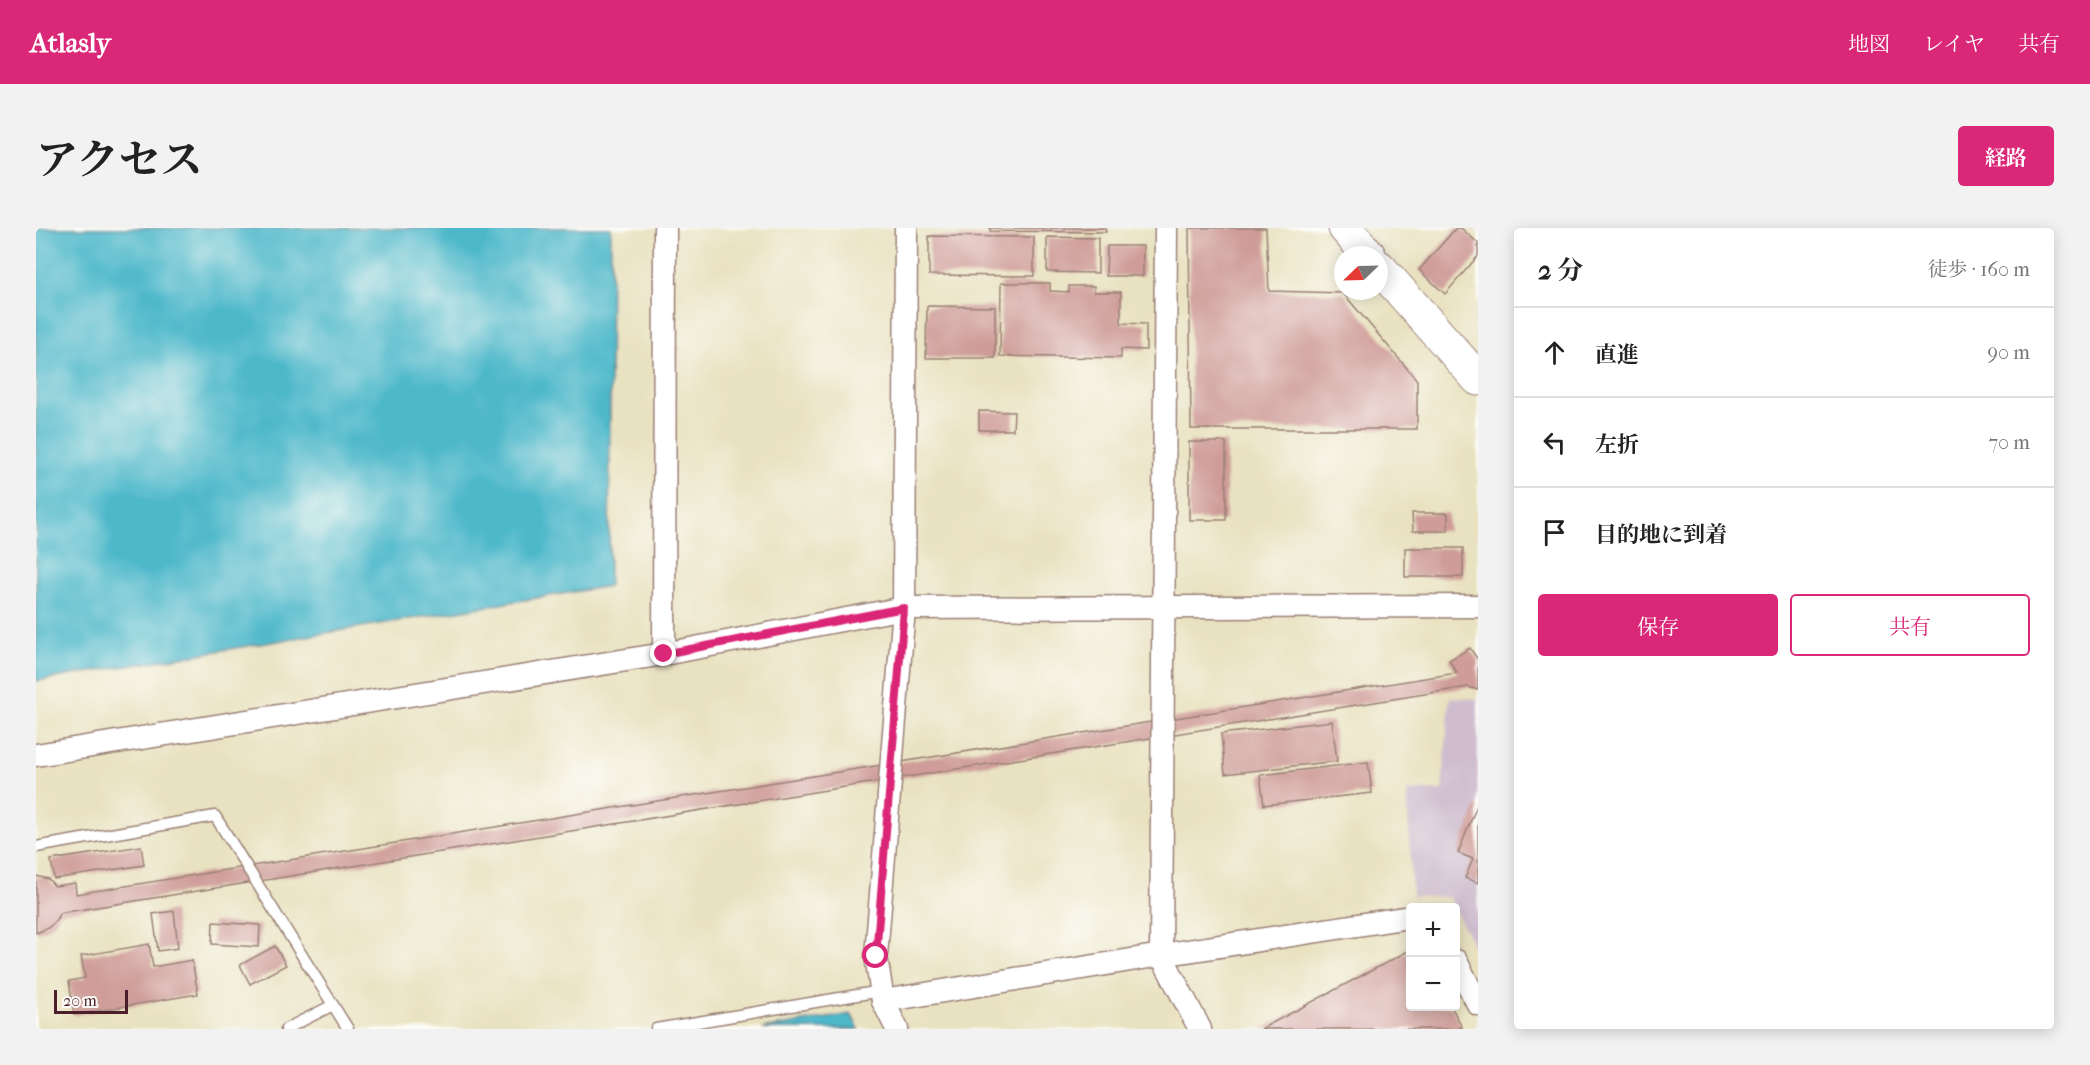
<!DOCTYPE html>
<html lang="ja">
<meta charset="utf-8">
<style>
:root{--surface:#fff;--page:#f2f2f2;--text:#222;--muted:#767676;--line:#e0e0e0;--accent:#db2777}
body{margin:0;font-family:"IM FELL French Canon","Noto Serif JP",serif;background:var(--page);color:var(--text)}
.controls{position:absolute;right:18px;bottom:18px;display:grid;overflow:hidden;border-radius:6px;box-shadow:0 3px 15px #0003}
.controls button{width:54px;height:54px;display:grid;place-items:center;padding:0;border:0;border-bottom:2px solid var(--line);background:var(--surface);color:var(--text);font:30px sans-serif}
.compass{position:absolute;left:1298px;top:18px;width:54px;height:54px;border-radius:50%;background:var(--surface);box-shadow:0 3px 15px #0003;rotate:247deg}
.scale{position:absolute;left:18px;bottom:15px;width:74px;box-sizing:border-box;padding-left:6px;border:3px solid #4a1f2b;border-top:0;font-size:16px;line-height:21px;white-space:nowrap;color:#4a1f2b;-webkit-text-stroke:4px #fdfcf7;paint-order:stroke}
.stop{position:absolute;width:18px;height:18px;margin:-14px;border:4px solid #db2777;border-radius:50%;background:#fff}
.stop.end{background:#db2777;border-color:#fff;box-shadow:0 2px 6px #0008}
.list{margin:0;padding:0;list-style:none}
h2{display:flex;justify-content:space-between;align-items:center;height:78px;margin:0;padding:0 24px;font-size:26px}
h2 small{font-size:20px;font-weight:400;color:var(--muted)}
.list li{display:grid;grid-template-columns:39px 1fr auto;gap:18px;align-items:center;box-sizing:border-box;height:90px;padding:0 24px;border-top:2px solid var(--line)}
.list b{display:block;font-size:22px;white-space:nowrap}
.list em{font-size:20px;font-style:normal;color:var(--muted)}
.actions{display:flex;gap:12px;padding:18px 24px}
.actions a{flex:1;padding:14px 0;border:2px solid var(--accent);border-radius:6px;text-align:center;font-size:21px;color:var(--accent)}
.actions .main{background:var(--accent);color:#fff}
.icon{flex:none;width:33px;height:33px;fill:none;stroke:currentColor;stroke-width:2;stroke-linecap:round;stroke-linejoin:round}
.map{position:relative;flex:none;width:1442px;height:801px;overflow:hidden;border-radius:6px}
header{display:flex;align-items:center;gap:36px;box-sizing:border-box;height:84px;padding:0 30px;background:var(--accent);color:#fff}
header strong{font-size:28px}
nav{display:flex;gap:33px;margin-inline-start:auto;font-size:21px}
.intro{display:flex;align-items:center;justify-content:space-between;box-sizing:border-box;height:144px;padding:0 36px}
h1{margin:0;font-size:42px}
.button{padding:15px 27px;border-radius:6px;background:var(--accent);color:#fff;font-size:21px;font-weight:700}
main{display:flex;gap:36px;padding:0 36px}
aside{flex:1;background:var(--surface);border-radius:6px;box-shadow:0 3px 15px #0003}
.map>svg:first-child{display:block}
</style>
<header>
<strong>Atlasly</strong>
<nav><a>地図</a><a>レイヤ</a><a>共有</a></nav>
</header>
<div class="intro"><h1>アクセス</h1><a class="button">経路</a></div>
<main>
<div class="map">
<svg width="1442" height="801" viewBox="0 0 1442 801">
<rect width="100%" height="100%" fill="#fdfcf7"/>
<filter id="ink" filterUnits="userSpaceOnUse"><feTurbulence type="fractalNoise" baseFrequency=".0167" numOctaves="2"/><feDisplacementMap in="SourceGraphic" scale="12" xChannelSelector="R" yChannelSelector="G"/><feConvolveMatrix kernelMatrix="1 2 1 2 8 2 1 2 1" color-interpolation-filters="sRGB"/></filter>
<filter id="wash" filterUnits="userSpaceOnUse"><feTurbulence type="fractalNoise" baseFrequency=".008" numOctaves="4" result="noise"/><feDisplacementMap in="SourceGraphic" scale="24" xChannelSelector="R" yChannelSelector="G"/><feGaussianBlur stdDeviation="1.35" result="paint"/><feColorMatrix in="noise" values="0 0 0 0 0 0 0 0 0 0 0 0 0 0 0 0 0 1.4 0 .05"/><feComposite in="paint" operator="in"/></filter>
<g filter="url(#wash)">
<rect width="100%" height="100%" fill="#e9e2c1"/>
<path fill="#cfbdcf" d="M 1414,469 L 1442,471 L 1442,728 L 1413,669 L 1376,668 L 1371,563 L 1406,562 Z"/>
<g fill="#4db8ca" stroke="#4c6c7a" stroke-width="1.5">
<path d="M 0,0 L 575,0 L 573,358 L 0,453 Z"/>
<path d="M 815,786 L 823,801 L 726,801 Z"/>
</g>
<g id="blocks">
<g fill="#cf9c99">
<path d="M 954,0 L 1070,0 L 1070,4 L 954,3 Z"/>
<path d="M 1153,0 L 1230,0 L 1233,63 L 1307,65 L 1381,152 L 1381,201 L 1155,201 Z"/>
<path d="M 1420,0 L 1425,0 L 1442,15 L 1442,28 L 1409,66 L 1383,42 Z"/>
<path d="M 893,8 L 998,9 L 998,48 L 893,47 Z"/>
<path d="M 1011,9 L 1062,10 L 1062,45 L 1011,44 Z"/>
<path d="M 1071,18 L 1107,18 L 1107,48 L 1070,48 Z"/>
<path d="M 965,55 L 1014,55 L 1014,63 L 1033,64 L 1033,58 L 1058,58 L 1058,64 L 1085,64 L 1085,95 L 1110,96 L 1110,122 L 1085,121 L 1085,130 L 964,128 Z"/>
<path d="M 891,78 L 959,79 L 959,130 L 890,130 Z"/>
<path d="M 943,183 L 978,184 L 977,202 L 943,202 Z"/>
<rect x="1153" y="214" width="37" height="78"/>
<path d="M 1376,285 L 1412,285 L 1412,303 L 1377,303 Z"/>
<rect x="1369" y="320" width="58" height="29"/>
<path d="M 1434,420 L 1442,432 L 1442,462 L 1432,459 L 24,685 L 18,695 L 10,701 L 0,705 L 0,648 L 12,651 L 19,658 L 39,655 L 40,666 L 1421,445 L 1413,432 Z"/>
<path d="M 1296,493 L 1301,533 L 1189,546 L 1185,506 Z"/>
<path d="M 1332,534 L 1336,565 L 1228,577 L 1224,547 Z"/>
<path d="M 1442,575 L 1442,655 L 1429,650 L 1437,631 L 1422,625 Z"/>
<path d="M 105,618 L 108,637 L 18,651 L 15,632 Z"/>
<path d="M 138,683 L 142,720 L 122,723 L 117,686 Z"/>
<path d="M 177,694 L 224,697 L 223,719 L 176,716 Z"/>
<path d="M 113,716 L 117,739 L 156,732 L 162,766 L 38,787 L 33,753 L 49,750 L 45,728 Z"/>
<path d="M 239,718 L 250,737 L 214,756 L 204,737 Z"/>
<path d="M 1374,722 L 1374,778 L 1415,778 L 1426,799 L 1421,801 L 1225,801 Z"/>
</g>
</g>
</g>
<g filter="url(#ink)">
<use href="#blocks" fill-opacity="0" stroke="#9a8076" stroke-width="1.5"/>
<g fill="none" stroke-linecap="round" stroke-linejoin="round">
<g stroke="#9a8076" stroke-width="13">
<g id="lane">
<path d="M 0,619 L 179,588 L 312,801"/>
<path d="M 250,801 L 297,777"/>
<path d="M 620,801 L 845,763"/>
</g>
</g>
<g stroke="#9a8076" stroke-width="25">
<g id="street">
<path d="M 1130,0 L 1125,727 L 1164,801"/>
<path d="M 628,426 L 629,0"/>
<path d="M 0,527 L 628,426 L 868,380 L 1442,378"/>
<path d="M 1420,733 L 1442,776"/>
<path d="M 847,773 L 1125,727 L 1374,689"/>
<path d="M 861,801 L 847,773 L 840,728 L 868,380 L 870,0"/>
</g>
</g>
<g stroke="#9a8076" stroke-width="35">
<g id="primary">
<path d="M 1309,0 L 1333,27"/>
<path d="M 1343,39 L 1442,151"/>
</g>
</g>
<use href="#lane" stroke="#fff" stroke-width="10"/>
<use href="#street" stroke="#fff" stroke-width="22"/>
<use href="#primary" stroke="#fff" stroke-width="33"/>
</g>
</g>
<g fill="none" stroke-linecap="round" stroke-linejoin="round" filter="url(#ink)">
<path stroke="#db2777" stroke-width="8" d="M 628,426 L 868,380 L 840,728"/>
</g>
</svg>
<div class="controls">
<button>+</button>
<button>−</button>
</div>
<svg class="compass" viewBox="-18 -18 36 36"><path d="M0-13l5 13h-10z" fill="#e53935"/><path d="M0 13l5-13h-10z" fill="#767676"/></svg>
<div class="scale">20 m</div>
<div class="stop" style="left:840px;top:728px"></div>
<div class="stop end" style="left:628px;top:426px"></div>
</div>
<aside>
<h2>2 分<small>徒歩 · 160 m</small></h2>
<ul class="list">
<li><svg class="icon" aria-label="ahead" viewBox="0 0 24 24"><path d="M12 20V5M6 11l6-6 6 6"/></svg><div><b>直進</b></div><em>90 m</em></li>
<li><svg class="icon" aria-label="left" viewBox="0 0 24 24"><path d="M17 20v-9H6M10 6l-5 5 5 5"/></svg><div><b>左折</b></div><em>70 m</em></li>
<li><svg class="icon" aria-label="arrive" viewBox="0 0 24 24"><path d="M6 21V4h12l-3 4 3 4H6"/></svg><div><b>目的地に到着</b></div></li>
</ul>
<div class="actions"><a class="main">保存</a><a>共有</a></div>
</aside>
</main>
